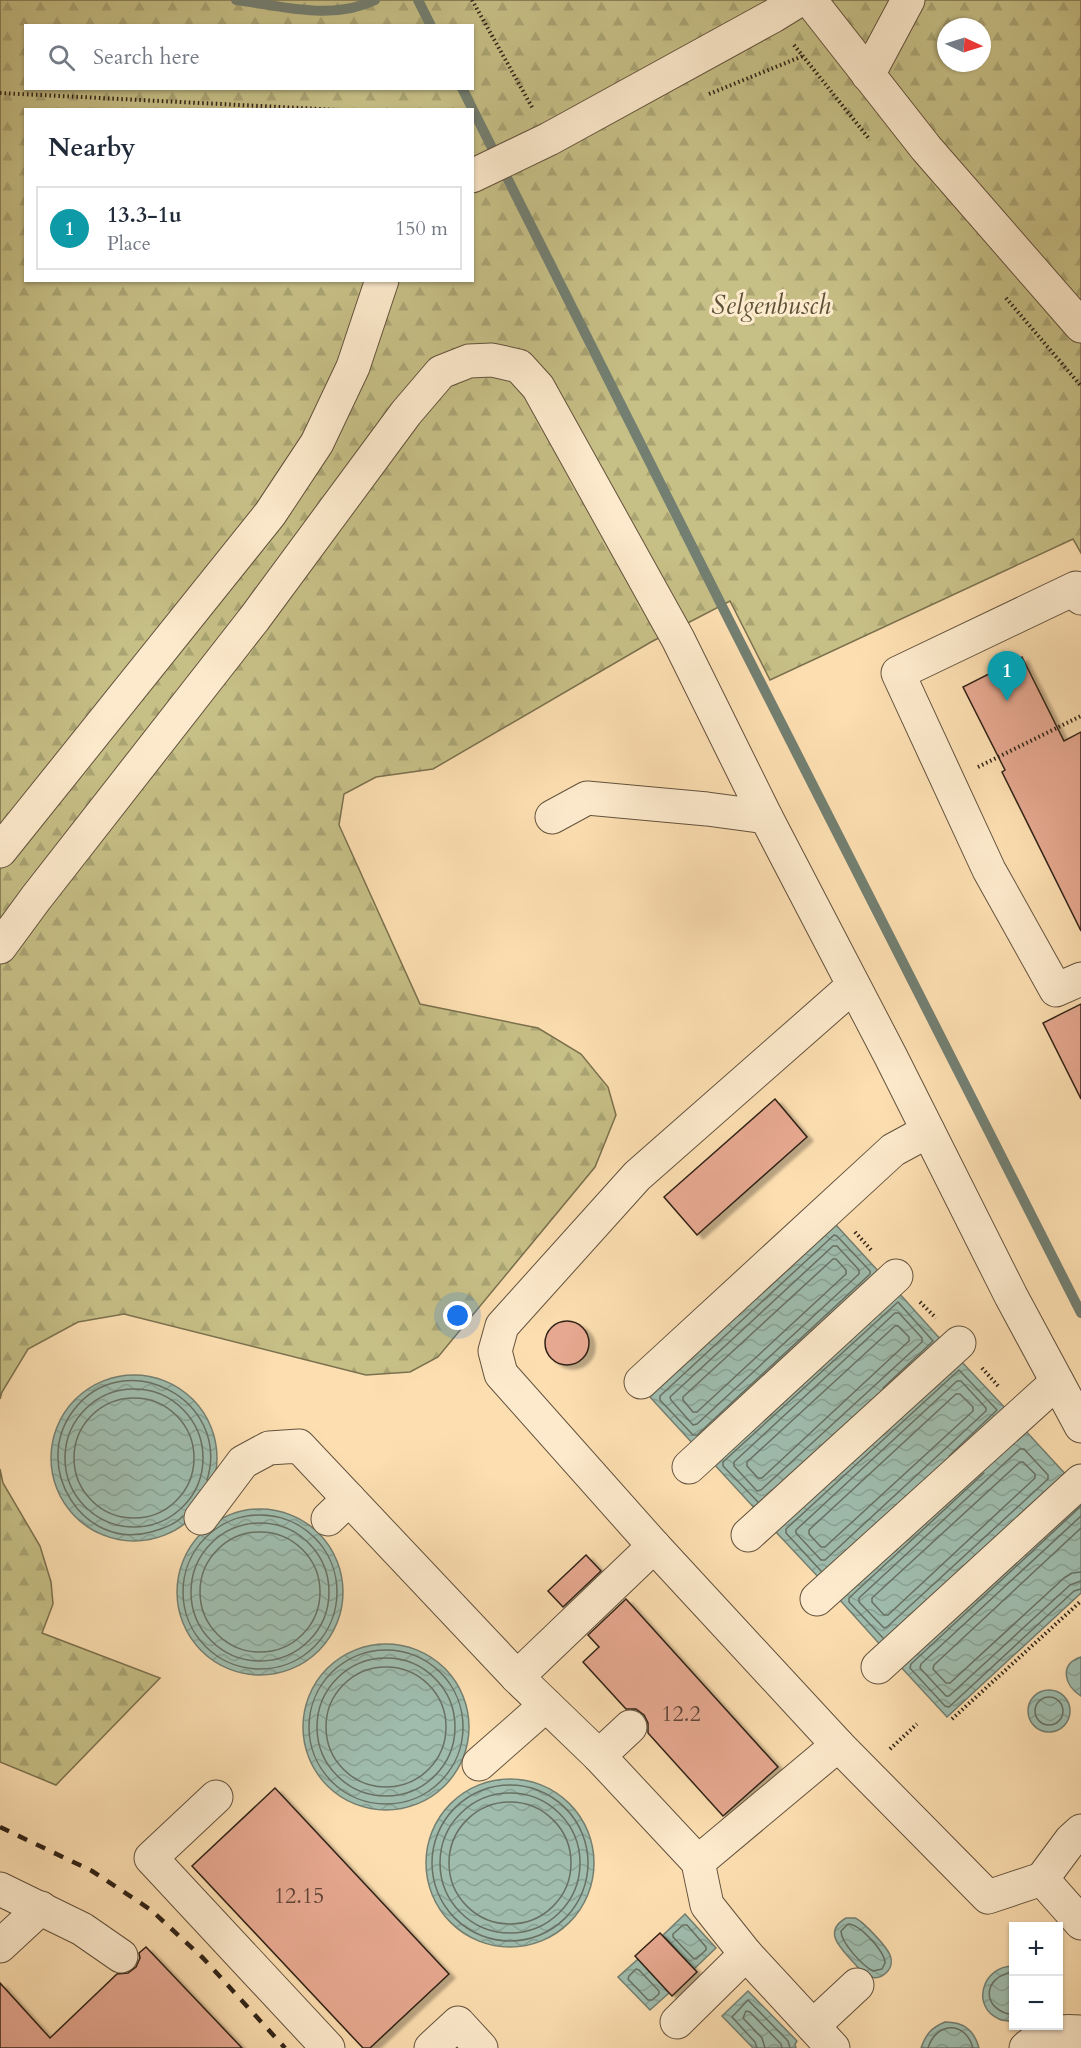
<!DOCTYPE html>
<meta charset="utf-8">
<style>
:root{--surface:#fff;--page:#f2f2f3;--text:#1f2937;--muted:#747a83;--line:#e0e1e3;--accent:#8f2418}
body{margin:0;font-family:Cardo,serif;background:var(--page);color:var(--text)}
.controls{position:absolute;right:18px;bottom:18px;display:grid;overflow:hidden;border-radius:0px;box-shadow:0 2px 4px #0004}
.controls button{width:54px;height:54px;display:grid;place-items:center;padding:0;border:0;border-bottom:2px solid var(--line);background:var(--surface);color:var(--text);font:30px sans-serif}
.compass{position:absolute;left:937px;top:18px;width:54px;height:54px;border-radius:50%;background:var(--surface);box-shadow:0 2px 4px #0004;rotate:94deg}
.you{position:absolute;left:458px;top:1316px;width:21px;height:21px;margin:-15px;border:4px solid #fff;border-radius:50%;background:#1a73e8;box-shadow:0 0 0 9px #1a73e833}
.badge{display:grid;place-items:center;width:39px;height:39px;border-radius:50%;background:var(--accent);color:#fff;font-size:20px;font-weight:700}
.pin{position:absolute;translate:-50% -50px;filter:drop-shadow(0 2px 3px #0008)}
.pin::after{content:'';position:absolute;top:32px;width:21px;height:18px;background:inherit;clip-path:polygon(0 0,100% 0,50% 100%)}
.list{margin:0;padding:0;list-style:none}
h2{display:flex;justify-content:space-between;align-items:center;height:78px;margin:0;padding:0 24px;font-size:26px}
h2 small{font-size:20px;font-weight:400;color:var(--muted)}
.list li{display:grid;grid-template-columns:39px 1fr auto;gap:18px;align-items:center;box-sizing:border-box;height:84px;margin:0 12px 12px;padding:0 12px;border:2px solid var(--line);border-radius:0px}
.list b{display:block;font-size:22px;white-space:nowrap}
.list p{margin:0;font-size:20px;white-space:nowrap;color:var(--muted)}
.list em{font-size:20px;font-style:normal;color:var(--muted)}
.icon{flex:none;width:33px;height:33px;fill:none;stroke:currentColor;stroke-width:2;stroke-linecap:round;stroke-linejoin:round}
.map{position:relative;flex:none;width:1081px;height:2048px;overflow:hidden}
.search{position:absolute;background:var(--surface);box-shadow:0 2px 4px #0004;left:24px;top:24px;width:450px;height:66px;display:flex;align-items:center;gap:15px;box-sizing:border-box;padding:0 21px;border-radius:0px;color:var(--muted);font-size:22px}
.panel{position:absolute;background:var(--surface);box-shadow:0 2px 4px #0004;left:24px;top:108px;width:450px;height:174px;border-radius:0px}
.map>svg:first-child{display:block}
</style>
<div class="map">
<svg width="1081" height="2048" viewBox="0 0 1081 2048">
<defs>
<pattern id="forest-firs" width="22" height="20" patternUnits="userSpaceOnUse" patternTransform="scale(1.5)"><rect width="22" height="20" fill="#c6bf86"/><path d="M5 1l3.5 6h-7zM16 11l3.5 6h-7z" fill="#aaa473"/></pattern>
<pattern id="water-waves" width="16" height="10" patternUnits="userSpaceOnUse" patternTransform="scale(1.5)"><rect width="16" height="10" fill="#9fbcad"/><path d="M0 5q4-4 8 0t8 0" fill="none" stroke="#89a194"/></pattern>
<filter id="shadow"><feDropShadow dx="6" dy="4" stdDeviation="1.5" flood-color="#0004"/></filter>
</defs>
<rect width="100%" height="100%" fill="#fcdeb0"/>
<filter id="stains"><feTurbulence type="fractalNoise" baseFrequency=".00333" numOctaves="4"/><feColorMatrix values="0 0 0 0 .2 0 0 0 0 .09 0 0 0 0 .02 0 0 0 .5 -.17"/></filter>
<radialGradient id="worn" r=".72"><stop offset=".6" stop-color="#630" stop-opacity="0"/><stop offset="1" stop-color="#630" stop-opacity=".3"/></radialGradient>
<g fill="url(#forest-firs)" stroke="#7b714e" stroke-width="1.5" fill-rule="evenodd">
<path d="M 0,0 L 1081,0 L 1081,553 L 1073,539 L 770,680 L 730,601 L 651,642 L 433,769 L 376,777 L 344,794 L 339,825 L 420,1004 L 538,1028 L 581,1054 L 608,1087 L 616,1115 L 595,1167 L 438,1357 L 410,1372 L 366,1375 L 124,1314 L 78,1322 L 28,1349 L 2,1392 L 0,1399 ZM 26,26 L 472,26 L 472,88 L 26,88 ZM 946,27 L 982,27 L 982,63 L 946,63 ZM 26,110 L 472,110 L 472,280 L 26,280 Z"/>
<path d="M 0,1469 L 3,1483 L 40,1546 L 51,1582 L 53,1604 L 42,1633 L 160,1678 L 56,1785 L 0,1762 Z"/>
</g>
<g fill="url(#water-waves)" stroke="#737f71" stroke-width="1.5">
<path d="M 836,1225 L 880,1273 L 694,1445 L 650,1397 Z"/>
<path d="M 898,1292 L 942,1341 L 758,1512 L 713,1463 Z"/>
<path d="M 960,1360 L 1007,1410 L 822,1581 L 775,1531 Z"/>
<circle cx="134" cy="1458" r="83"/>
<path d="M 1023,1428 L 1069,1478 L 884,1649 L 839,1599 Z"/>
<path d="M 1081,1498 L 1081,1593 L 947,1717 L 900,1666 Z"/>
<circle cx="260" cy="1592" r="83"/>
<circle cx="386" cy="1727" r="83"/>
<path d="M 1081,1657 L 1081,1696 C 1064,1686 1059,1664 1081,1657 Z"/>
<circle cx="1049" cy="1711" r="21"/>
<circle cx="510" cy="1863" r="84"/>
<path d="M 685,1914 L 716,1948 L 694,1969 L 663,1935 Z"/>
<path d="M 846,1918 C 847,1918 854,1918 855,1918 C 863,1921 887,1947 890,1955 C 892,1960 892,1967 887,1972 C 883,1976 877,1979 871,1977 C 863,1975 858,1967 853,1962 C 841,1948 822,1932 846,1918 Z"/>
<path d="M 638,1959 L 669,1993 L 650,2010 L 618,1977 Z"/>
<path d="M 1013,1966 L 1013,2021 C 1009,2021 1003,2021 999,2019 C 970,2006 983,1966 1013,1966 Z"/>
<path d="M 748,1991 L 797,2041 L 795,2044 L 796,2048 L 753,2048 L 722,2016 Z"/>
<path d="M 945,2022 C 964,2022 974,2030 979,2048 L 921,2048 C 926,2034 931,2028 945,2022 Z"/>
</g>
<g fill="none" stroke-linecap="round" stroke-linejoin="round">
<g stroke="#687062" stroke-width="1.5">
<path d="M 834,1235 L 837,1236 L 870,1271 L 870,1274 L 697,1435 L 693,1435 L 660,1400 L 660,1396 Z"/>
<path d="M 833,1246 L 837,1246 L 859,1270 L 859,1274 L 697,1424 L 693,1425 L 671,1400 L 670,1397 Z"/>
<path d="M 833,1259 L 836,1259 L 846,1270 L 846,1274 L 697,1412 L 693,1412 L 683,1400 L 683,1397 Z"/>
<path d="M 895,1313 L 899,1313 L 922,1338 L 922,1342 L 761,1490 L 757,1491 L 734,1466 L 734,1462 Z"/>
<path d="M 895,1326 L 898,1326 L 909,1337 L 909,1341 L 762,1478 L 758,1478 L 747,1466 L 747,1462 Z"/>
<path d="M 957,1381 L 961,1381 L 986,1408 L 986,1411 L 825,1560 L 821,1560 L 796,1533 L 796,1530 Z"/>
<circle cx="134" cy="1458" r="69"/>
<path d="M 956,1394 L 960,1394 L 973,1407 L 973,1411 L 825,1547 L 821,1547 L 809,1534 L 809,1530 Z"/>
<circle cx="134" cy="1458" r="60"/>
<path d="M 1020,1449 L 1024,1449 L 1048,1475 L 1048,1479 L 887,1627 L 884,1628 L 859,1602 L 859,1598 Z"/>
<path d="M 1020,1462 L 1023,1462 L 1035,1474 L 1035,1478 L 888,1615 L 884,1615 L 872,1602 L 872,1598 Z"/>
<path d="M 758,1502 L 723,1466 L 723,1462 L 898,1302 L 933,1341 L 883,1388"/>
<path d="M 1081,1506 L 911,1664 L 910,1668 L 945,1706 L 949,1707 L 1074,1591 L 1081,1589"/>
<circle cx="260" cy="1592" r="77"/>
<path d="M 183,1516 C 175,1525 162,1529 151,1532 C 83,1551 31,1467 73,1411 C 123,1343 232,1399 207,1480"/>
<path d="M 1081,1516 L 921,1664 L 920,1668 L 946,1696 L 949,1696 L 1070,1585 L 1081,1581"/>
<circle cx="260" cy="1592" r="69"/>
<path d="M 1081,1528 L 934,1665 L 933,1669 L 946,1683 L 950,1683 L 1064,1578 L 1072,1573 L 1081,1572"/>
<circle cx="260" cy="1592" r="60"/>
<path d="M 821,1571 L 786,1533 L 786,1529 L 959,1370 L 997,1410 L 949,1456"/>
<path d="M 883,1638 L 849,1602 L 849,1598 L 984,1473"/>
<circle cx="386" cy="1727" r="77"/>
<circle cx="386" cy="1727" r="69"/>
<circle cx="386" cy="1727" r="60"/>
<circle cx="1049" cy="1711" r="14"/>
<circle cx="510" cy="1863" r="78"/>
<circle cx="510" cy="1863" r="70"/>
<circle cx="510" cy="1863" r="61"/>
<path d="M 848,1924 C 860,1924 885,1952 885,1963 L 882,1969 L 873,1971 C 863,1966 841,1943 841,1931 Z"/>
<path d="M 683,1925 L 687,1925 L 706,1947 L 706,1950 L 696,1959 L 693,1958 L 673,1937 L 673,1934 Z"/>
<path d="M 636,1969 L 639,1970 L 659,1991 L 659,1994 L 652,2000 L 648,2000 L 628,1979 L 629,1976 Z"/>
<path d="M 1014,1972 C 981,1976 981,2011 1014,2015"/>
<path d="M 757,2048 L 755,2042 L 732,2017 L 748,2000 L 788,2041 L 790,2048"/>
<path d="M 765,2048 L 762,2038 L 743,2018 L 746,2011 L 750,2012 L 781,2044 L 782,2048"/>
<path d="M 928,2048 C 936,2022 965,2020 973,2048"/>
</g>
<g stroke="#737f71" stroke-width="10">
<path d="M 236,0 C 282,6 332,21 375,0"/>
<path d="M 418,0 L 431,26"/>
<path d="M 462,88 L 730,622 L 1081,1313"/>
</g>
</g>
<g fill="#e6a890" stroke="#302317" stroke-width="1.5" filter="url(#shadow)">
<path d="M 1022,657 L 1064,741 L 1081,732 L 1081,931 L 1002,772 L 1005,770 L 963,687 Z"/>
<path d="M 1081,1004 L 1081,1099 L 1043,1023 Z"/>
<path d="M 775,1099 L 807,1137 L 697,1235 L 664,1197 Z"/>
<circle cx="567" cy="1343" r="22"/>
<path d="M 586,1555 L 601,1571 L 563,1607 L 548,1591 Z"/>
<path d="M 626,1599 L 778,1767 L 723,1816 L 648,1733 L 648,1723 L 644,1715 L 636,1709 L 626,1709 L 583,1662 L 599,1647 L 588,1635 Z"/>
<path d="M 275,1788 L 449,1974 L 370,2048 L 363,2048 L 192,1866 Z"/>
<path d="M 660,1933 L 697,1972 L 672,1996 L 635,1956 Z"/>
<path d="M 146,1947 L 242,2048 L 0,2048 L 0,1983 L 50,2038 L 117,1974 L 128,1973 L 136,1967 L 140,1958 L 139,1953 Z"/>
</g>
<g fill="none" stroke-linecap="round" stroke-linejoin="round">
<g stroke="#63523d" stroke-width="35">
<g id="minor">
<path d="M 810,0 L 926,148 L 1081,326"/>
<path d="M 868,75 L 908,0"/>
<path d="M 472,176 L 549,139 L 773,16 L 799,0"/>
<path d="M 1081,598 L 1076,588 L 898,673 L 989,870 L 1056,990 L 1081,979"/>
<path d="M 552,817 L 587,798 L 707,809 L 766,817"/>
<path d="M 0,851 L 270,514 L 317,443 L 353,367 L 382,280"/>
<path d="M 0,947 L 36,898 L 254,619 L 406,413 L 441,372 L 469,361 L 492,360 L 519,366 L 538,387 L 678,639 L 766,817 L 891,1057 L 1011,1296 L 1081,1426"/>
<path d="M 853,986 L 637,1176 L 502,1326 L 495,1351 L 501,1374 L 654,1546 L 838,1745 L 988,1897 L 1042,1879 L 1071,1840 L 1081,1831"/>
<path d="M 641,1382 L 893,1150 L 928,1131"/>
<path d="M 689,1467 L 896,1276"/>
<path d="M 201,1518 L 243,1462 L 269,1448 L 299,1446 L 517,1677 L 599,1756 L 698,1862 L 707,1905 L 746,1954 L 833,2048"/>
<path d="M 328,1519 L 349,1499"/>
<path d="M 748,1535 L 959,1343"/>
<path d="M 817,1599 L 1057,1382"/>
<path d="M 878,1667 L 1081,1481"/>
<path d="M 517,1677 L 654,1546"/>
<path d="M 599,1756 L 630,1727"/>
<path d="M 479,1764 L 546,1705"/>
<path d="M 216,1797 L 151,1858 L 328,2048"/>
<path d="M 698,1862 L 838,1745"/>
<path d="M 1042,1879 L 1081,1923"/>
<path d="M 0,1889 L 82,1929 L 121,1956"/>
<path d="M 0,1946 L 41,1908"/>
<path d="M 677,2022 L 746,1954"/>
<path d="M 813,2026 L 857,1985"/>
<path d="M 431,2048 L 458,2023 L 481,2048"/>
<path d="M 1026,2048 C 1044,2032 1058,2030 1081,2032"/>
</g>
</g>
<g stroke="#302317" stroke-width="4" stroke-dasharray="1.5 3" stroke-linecap="butt">
<path d="M 472,0 L 533,109"/>
<path d="M 794,45 L 870,140"/>
<path d="M 0,93 L 340,110"/>
<path d="M 709,94 L 803,56"/>
<path d="M 1006,298 L 1081,386"/>
<path d="M 978,767 L 1081,716"/>
<path d="M 855,1232 L 872,1251"/>
<path d="M 920,1302 L 936,1318"/>
<path d="M 982,1368 L 999,1387"/>
<path d="M 952,1719 L 1081,1601"/>
<path d="M 890,1749 L 917,1724"/>
</g>
<use href="#minor" stroke="#fdeacc" stroke-width="33"/>
<path stroke="#302317" stroke-width="4.5" stroke-dasharray="10 10" stroke-linecap="butt" d="M 0,1827 L 92,1871 L 151,1910 L 203,1958 L 285,2048"/>
</g>
<g text-anchor="middle" dominant-baseline="central" stroke-width="6" stroke-linejoin="round" paint-order="stroke">
<g font-size="22" fill="#5e4435">
<text x="681" y="1714">12.2</text>
<text x="299" y="1896">12.15</text>
</g>
<g font-size="26" font-style="italic" fill="#5d5238" stroke="#fdeacc">
<text x="771" y="305">Selgenbusch</text>
</g>
</g>
<rect width="100%" height="100%" filter="url(#stains)"/>
<rect width="100%" height="100%" fill="url(#worn)"/>
</svg>
<div class="controls">
<button>+</button>
<button>−</button>
</div>
<svg class="compass" viewBox="-18 -18 36 36"><path d="M0-13l5 13h-10z" fill="#e53935"/><path d="M0 13l5-13h-10z" fill="#747a83"/></svg>
<div class="you"></div>
<div class="pin badge" style="left:1007px;top:701px;background:#0f9aa8">1</div>
<div class="search"><svg class="icon" aria-label="search" viewBox="0 0 24 24"><circle cx="10" cy="10" r="6"/><path d="M15 15l6 6"/></svg>Search here</div>
<section class="panel">
<h2>Nearby<small></small></h2>
<ul class="list">
<li><span class="badge" style="background:#0f9aa8">1</span><div><b>13.3-1u</b><p>Place</p></div><em>150 m</em></li>
</ul>
</section>
</div>
